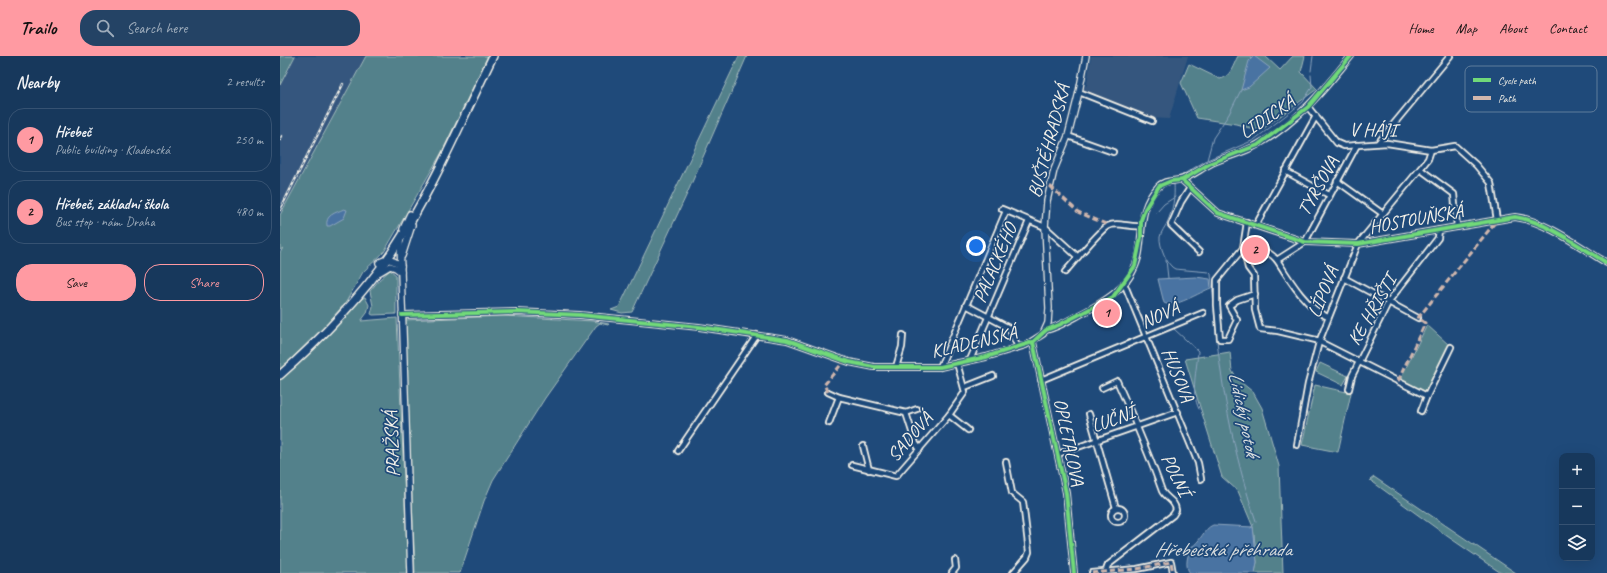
<!DOCTYPE html>
<meta charset="utf-8">
<style>
:root{--surface:#17385c;--page:#244365;--text:#f1f3f6;--muted:#9eacbb;--line:#365272;--accent:#ff9aa2}
body{margin:0;font-family:Caveat,sans-serif;background:var(--page);color:var(--text)}
.controls{position:absolute;right:12px;bottom:12px;display:grid;overflow:hidden;border-radius:8px;box-shadow:0 4px 16px #0002}
.controls button{width:36px;height:36px;display:grid;place-items:center;padding:0;border:0;border-bottom:1px solid var(--line);background:var(--surface);color:var(--text);font:20px sans-serif}
.you{position:absolute;left:696px;top:190px;width:14px;height:14px;margin:-10px;border:3px solid #fff;border-radius:50%;background:#1a73e8;box-shadow:0 0 0 6px #1a73e833}
.badge{display:grid;place-items:center;width:26px;height:26px;border-radius:50%;background:var(--accent);color:#111;font-size:13px;font-weight:700}
.pin{position:absolute;translate:-50% -50%;border:2px solid #fff;box-shadow:0 1px 4px #0006}
.list{margin:0;padding:0;list-style:none}
h2{display:flex;justify-content:space-between;align-items:center;height:52px;margin:0;padding:0 16px;font-size:17px}
h2 small{font-size:13px;font-weight:400;color:var(--muted)}
.list li{display:grid;grid-template-columns:26px 1fr auto;gap:12px;align-items:center;box-sizing:border-box;height:64px;margin:0 8px 8px;padding:0 8px;border:1px solid var(--line);border-radius:16px}
.list b{display:block;font-size:15px;white-space:nowrap}
.list p{margin:0;font-size:13px;white-space:nowrap;color:var(--muted)}
.list em{font-size:13px;font-style:normal;color:var(--muted)}
.actions{display:flex;gap:8px;padding:12px 16px}
.actions a{flex:1;padding:9px 0;border:1px solid var(--accent);border-radius:16px;text-align:center;font-size:14px;color:var(--accent)}
.actions .main{background:var(--accent);color:#111}
.icon{flex:none;width:22px;height:22px;fill:none;stroke:currentColor;stroke-width:2;stroke-linecap:round;stroke-linejoin:round}
.map{position:relative;flex:none;width:1327px;height:517px;overflow:hidden}
header{display:flex;align-items:center;gap:24px;box-sizing:border-box;height:56px;padding:0 20px;background:var(--accent);color:#111}
header strong{font-size:19px}
nav{display:flex;gap:22px;margin-inline-start:auto;font-size:14px}
.search{width:280px;height:36px;background:var(--page);display:flex;align-items:center;gap:10px;box-sizing:border-box;padding:0 14px;border-radius:16px;color:var(--muted);font-size:15px}
main{display:flex}
aside{flex:1;background:var(--surface)}
.map>svg:first-child{display:block}
</style>
<header>
<strong>Trailo</strong>
<div class="search"><svg class="icon" aria-label="search" viewBox="0 0 24 24"><circle cx="10" cy="10" r="6"/><path d="M15 15l6 6"/></svg>Search here</div>
<nav><a>Home</a><a>Map</a><a>About</a><a>Contact</a></nav>
</header>
<main>
<aside>
<h2>Nearby<small>2 results</small></h2>
<ul class="list">
<li><span class="badge">1</span><div><b>Hřebeč</b><p>Public building · Kladenská</p></div><em>250 m</em></li>
<li><span class="badge">2</span><div><b>Hřebeč, základní škola</b><p>Bus stop · nám. Draha</p></div><em>480 m</em></li>
</ul>
<div class="actions"><a class="main">Save</a><a>Share</a></div>
</aside>
<div class="map">
<svg width="1327" height="517" viewBox="0 0 1327 517">
<rect width="100%" height="100%" fill="#1f4a7a"/>
<filter id="ink" filterUnits="userSpaceOnUse"><feTurbulence type="fractalNoise" baseFrequency=".025" numOctaves="2"/><feDisplacementMap in="SourceGraphic" scale="8" xChannelSelector="R" yChannelSelector="G"/><feConvolveMatrix kernelMatrix="1 2 1 2 8 2 1 2 1" color-interpolation-filters="sRGB"/></filter>
<g filter="url(#ink)">
<g fill="#35577e">
<path d="M 15,0 L 86,0 L 0,159 L 0,29 Z"/>
<path d="M 811,0 L 908,0 L 889,63 L 870,62 L 801,34 L 807,29 Z"/>
</g>
<g fill="#52818b" stroke="#a3b9ba">
<path d="M 0,0 L 15,0 L 0,29 Z"/>
<path d="M 86,0 L 208,0 L 162,96 L 104,196 L 83,216 L 66,246 L 48,267 L 0,314 L 0,197 L 3,192 L 0,194 L 0,159 Z"/>
<path d="M 459,0 L 467,0 L 406,140 L 352,256 L 342,257 L 331,254 L 339,251 L 343,243 Z"/>
<path d="M 958,0 L 985,0 L 1000,14 L 1013,0 L 1025,0 L 1021,16 L 1037,33 L 980,75 L 956,68 L 917,62 L 901,27 L 909,8 L 940,23 C 951,21 953,9 958,0 Z"/>
<path d="M 110,214 L 116,219 L 116,258 L 93,259 L 91,258 L 93,250 L 90,235 L 99,224 Z"/>
<path d="M 85,241 L 89,249 L 87,257 L 81,265 L 117,262 L 128,517 L 0,517 L 0,324 L 36,291 L 78,245 Z"/>
<path d="M 224,260 L 312,265 L 329,268 L 328,269 L 320,267 L 316,270 L 265,342 L 213,424 L 204,445 L 180,517 L 135,517 L 125,264 Z"/>
<path d="M 1147,269 L 1169,289 L 1147,334 L 1143,335 L 1122,325 L 1121,322 Z"/>
<path d="M 950,296 L 952,315 L 957,323 L 973,336 L 982,352 L 999,410 L 1003,517 L 975,517 L 977,506 L 973,471 L 958,435 L 942,421 L 905,303 Z"/>
<path d="M 1040,307 L 1068,320 L 1063,329 L 1036,316 Z"/>
<path d="M 1035,329 L 1071,337 L 1058,396 L 1022,389 Z"/>
<path d="M 1094,421 L 1236,517 L 1221,517 L 1167,480 L 1090,424 Z"/>
</g>
<g fill="#4873a2" stroke="#8da5be">
<path d="M 974,0 L 990,12 L 969,31 L 961,34 L 969,5 Z"/>
<path d="M 64,153 L 67,154 L 64,162 L 50,170 L 47,170 C 45,159 55,157 64,153 Z"/>
<path d="M 916,221 L 930,223 L 931,232 C 920,236 894,253 884,247 L 878,223 Z"/>
<path d="M 933,469 L 973,471 L 977,506 L 975,517 L 910,517 C 904,510 908,498 911,491 C 921,486 923,473 933,469 Z"/>
</g>
<g fill="none" stroke-linecap="round" stroke-linejoin="round">
<g stroke="#8da5be" stroke-width="1">
<path d="M 1031,15 L 1033,0"/>
<path d="M 927,104 L 933,82 L 949,58 L 961,34"/>
<path d="M 899,121 L 927,104 L 974,84 L 1023,46 L 1032,31 L 1031,19"/>
<path d="M 894,127 C 895,143 893,153 887,167 C 885,171 881,176 880,181 C 879,189 887,210 895,213 L 929,216 L 931,218 L 934,250"/>
<path d="M 877,156 L 884,148 L 895,141"/>
<path d="M 886,204 L 888,222"/>
<path d="M 934,254 C 940,326 953,397 976,465"/>
<path d="M 894,273 L 918,295 C 917,315 910,335 919,353"/>
<path d="M 971,472 L 974,468"/>
</g>
<g stroke="#f4f1e8" stroke-width="8">
<g id="minor">
<path d="M 799,36 L 872,65"/>
<path d="M 1028,51 L 1057,87 L 1064,90 L 1107,87 L 1151,94 L 1175,90 L 1196,109 L 1211,127 L 1217,164"/>
<path d="M 788,80 L 833,96"/>
<path d="M 1098,87 L 1170,0"/>
<path d="M 1140,113 L 1174,138 L 1177,171"/>
<path d="M 1005,115 L 1049,139"/>
<path d="M 1057,125 L 1103,158"/>
<path d="M 910,132 L 901,146 L 891,169 L 919,196"/>
<path d="M 722,153 L 765,171 L 798,201"/>
<path d="M 967,166 L 963,192 L 968,212 L 974,220 L 975,254 L 980,273 L 998,275 L 1036,284 L 1147,340 L 1171,291"/>
<path d="M 976,169 L 1036,60"/>
<path d="M 963,192 C 974,188 989,195 997,204 L 1025,186 L 1077,89"/>
<path d="M 963,192 L 937,224 L 937,249 L 940,283 L 948,283 L 957,264 L 949,250 L 957,244 L 975,238"/>
<path d="M 997,204 C 1009,223 1027,253 1048,261"/>
<path d="M 785,216 C 792,208 821,173 828,170 C 837,165 851,172 861,170"/>
<path d="M 1064,222 L 1138,262"/>
<path d="M 844,227 L 918,407 L 921,423"/>
<path d="M 686,249 L 729,272 L 738,291"/>
<path d="M 690,304 L 749,165"/>
<path d="M 616,311 L 622,291 L 623,279"/>
<path d="M 660,311 L 726,155"/>
<path d="M 761,324 L 923,257"/>
<path d="M 685,331 L 713,320"/>
<path d="M 822,332 L 837,325 C 853,361 869,398 882,435 C 886,443 895,444 896,454 L 893,459 L 828,509 L 825,517"/>
<path d="M 1069,333 L 1072,320 L 1109,245 L 1158,182 L 1159,174"/>
<path d="M 548,336 L 559,341 L 626,357 L 636,388 L 640,393"/>
<path d="M 1141,355 L 1147,340"/>
<path d="M 626,357 L 637,353"/>
<path d="M 809,358 L 836,452"/>
<path d="M 669,359 L 688,374"/>
<path d="M 549,367 L 559,341"/>
<path d="M 1017,389 L 1028,328 L 1039,286 L 1078,188 L 1140,113 L 1148,103 L 1151,94"/>
<path d="M 583,390 L 589,414"/>
<path d="M 398,395 L 477,279"/>
<path d="M 778,398 L 898,356"/>
<path d="M 726,406 L 732,437 L 743,446 L 749,496 L 747,501 L 733,517"/>
<path d="M 572,409 L 616,420 L 669,359 L 685,336 L 677,307"/>
<circle cx="838" cy="459" r="7"/>
<path d="M 672,517 L 676,512 L 675,504"/>
<path d="M 812,517 L 857,513 L 891,506 L 893,517"/>
</g>
</g>
<g stroke="#f4f1e8" stroke-width="8">
<g id="tertiary">
<path d="M 902,124 L 938,157 L 1025,186 L 1078,188 L 1235,161 C 1266,165 1300,191 1327,207"/>
<path d="M 123,173 L 130,158"/>
<path d="M 120,185 L 131,517"/>
<path d="M 122,200 L 132,169"/>
<path d="M 99,207 C 107,201 114,204 121,210"/>
<path d="M 100,216 L 110,210 L 116,212 L 121,216"/>
<path d="M 122,259 L 237,256 L 300,259 L 419,271 L 507,284 L 569,306 L 594,311 L 660,311 L 706,301 L 746,289 L 763,278 L 768,267 L 769,252 L 765,171 L 767,145 L 774,114 L 788,80 L 799,36 L 806,0"/>
<path d="M 766,274 C 778,271 788,265 799,259 C 826,245 853,230 859,197 C 863,173 859,151 878,131 C 885,123 894,126 903,123 C 913,119 922,112 932,107 C 947,100 963,97 977,89 C 1016,68 1044,34 1071,0"/>
<path d="M 753,286 L 786,437 L 794,517"/>
</g>
</g>
<g stroke="#f4f1e8" stroke-width="10">
<path id="primary" d="M 0,319 C 39,285 83,239 112,196 C 152,135 181,66 213,0"/>
</g>
<use href="#minor" stroke="#1f4a7a" stroke-width="4.5"/>
<use href="#tertiary" stroke="#1f4a7a" stroke-width="5.5"/>
<use href="#primary" stroke="#1f4a7a" stroke-width="7"/>
<g stroke="#f4f1e8" stroke-width="2.5">
<g id="rail">
<path d="M 0,84 L 2,80"/>
<path d="M 0,154 L 63,28"/>
</g>
</g>
<use href="#rail" stroke="#1f4a7a" stroke-width="1" stroke-dasharray="3" stroke-linecap="butt"/>
<g stroke="#d1b7ad" stroke-width="3" stroke-dasharray="6 3" stroke-linecap="butt">
<path d="M 770,130 L 798,156 L 828,169"/>
<path d="M 1118,325 L 1145,267 L 1138,262 L 1217,164"/>
<path d="M 548,336 L 544,329 L 564,305"/>
<path d="M 812,517 L 857,513 L 891,506 L 893,517"/>
</g>
<g stroke="#1f4a7a" stroke-width="6">
<g id="cycleway">
<path d="M 902,124 L 938,157 L 1025,186 L 1078,188 L 1235,161 C 1266,165 1300,191 1327,207"/>
<path d="M 122,259 L 237,256 L 300,259 L 419,271 L 507,284 L 569,306 L 594,311 L 660,311 L 706,301 L 753,286 L 766,274 L 779,269 L 833,241 L 855,210 L 861,181 L 861,164 L 865,153 L 879,130 L 891,125 L 902,124 L 931,107 L 978,89 L 1028,51 L 1071,0"/>
<path d="M 753,286 L 786,437 L 794,517"/>
</g>
</g>
<use href="#cycleway" stroke="#71d979" stroke-width="4"/>
</g>
</g>
<g text-anchor="middle" dominant-baseline="central" stroke-width="3.5" stroke-linejoin="round" paint-order="stroke">
<g font-size="19" fill="#f4f1e8" stroke="#1f4a7a">
<text transform="translate(987 61) rotate(-34)">LIDICKÁ</text>
<text transform="translate(1093 74) rotate(1)">V HÁJI</text>
<text transform="translate(769 85) rotate(-75)">BUŠTĚHRADSKÁ</text>
<text transform="translate(1038 130) rotate(-61)">TYRŠOVA</text>
<text transform="translate(1136 163) rotate(-10)">HOSTOUŇSKÁ</text>
<text transform="translate(715 207) rotate(-67)">PALACKÉHO</text>
<text transform="translate(1043 236) rotate(-68)">LÍPOVÁ</text>
<text transform="translate(1092 254) rotate(-60)">KE HŘIŠTI</text>
<text transform="translate(880 259) rotate(-24)">NOVÁ</text>
<text transform="translate(694 286) rotate(-13)">KLADENSKÁ</text>
<text transform="translate(898 319) rotate(68)">HUSOVA</text>
<text transform="translate(833 363) rotate(-20)">LUČNÍ</text>
<text transform="translate(630 381) rotate(-49)">SADOVÁ</text>
<text transform="translate(789 386) rotate(78)">OPLETALOVA</text>
<text transform="translate(112 388) rotate(-92)">PRAŽSKÁ</text>
<text transform="translate(896 419) rotate(64)">POLNÍ</text>
</g>
<g font-size="20" font-style="italic" fill="#dadede" stroke="#1f4a7a">
<text transform="translate(964 358) rotate(78)">Lidický potok</text>
<text x="943" y="493">Hřebečská přehrada</text>
</g>
</g>
<rect x="1185" y="10" width="132" height="46" rx="6" fill="#1f4a7a" stroke="#5f7c9b" stroke-width="1"/>
<rect x="1193" y="22" width="18" height="4" fill="#71d979"/>
<rect x="1193" y="40" width="18" height="4" fill="#d1b7ad"/>
<g font-size="11" fill="#f4f1e8">
<text x="1218" y="28">Cycle path</text>
<text x="1218" y="46">Path</text>
</g>
</svg>
<div class="controls">
<button>+</button>
<button>−</button>
<button><svg class="icon" aria-label="layers" viewBox="0 0 24 24"><path d="M12 4l9 5-9 5-9-5zM3 14l9 5 9-5"/></svg></button>
</div>
<div class="you"></div>
<div class="pin badge" style="left:827px;top:257px">1</div>
<div class="pin badge" style="left:975px;top:194px">2</div>
</div>
</main>
